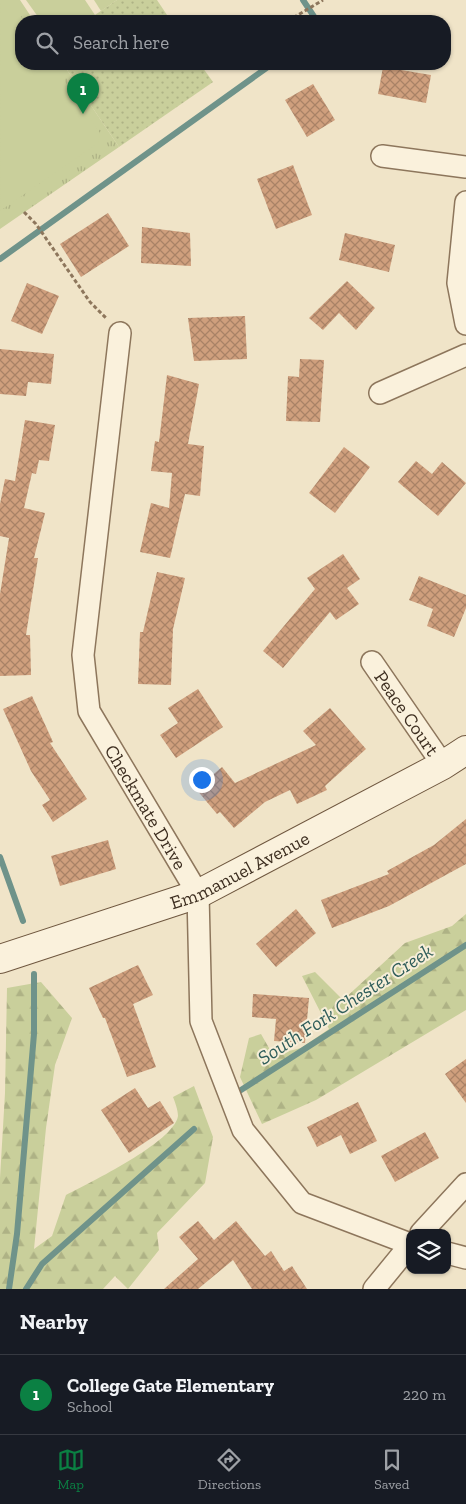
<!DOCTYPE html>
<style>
:root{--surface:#171b24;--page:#242831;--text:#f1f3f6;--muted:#9ea1a6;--line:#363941;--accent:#0b8043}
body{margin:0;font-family:"Zilla Slab",serif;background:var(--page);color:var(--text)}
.controls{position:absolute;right:15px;bottom:15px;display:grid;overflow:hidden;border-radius:10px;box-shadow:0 1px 4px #0004}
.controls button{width:45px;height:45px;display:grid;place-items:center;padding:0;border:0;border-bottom:1px solid var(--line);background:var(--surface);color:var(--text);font:25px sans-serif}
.you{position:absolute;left:201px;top:779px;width:18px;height:18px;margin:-12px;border:4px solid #fff;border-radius:50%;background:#1a73e8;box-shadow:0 0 0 8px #1a73e833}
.badge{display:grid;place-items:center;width:32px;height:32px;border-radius:50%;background:var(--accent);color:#fff;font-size:16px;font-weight:700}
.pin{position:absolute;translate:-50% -41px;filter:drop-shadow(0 1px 2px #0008)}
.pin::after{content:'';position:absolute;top:26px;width:18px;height:15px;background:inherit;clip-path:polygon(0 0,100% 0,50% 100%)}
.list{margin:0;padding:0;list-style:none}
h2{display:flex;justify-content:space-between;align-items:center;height:65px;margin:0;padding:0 20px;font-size:21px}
h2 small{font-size:16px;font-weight:400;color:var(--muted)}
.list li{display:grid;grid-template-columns:32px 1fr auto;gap:15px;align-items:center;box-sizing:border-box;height:80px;padding:0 20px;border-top:1px solid var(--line)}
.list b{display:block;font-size:19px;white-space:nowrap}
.list p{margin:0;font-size:16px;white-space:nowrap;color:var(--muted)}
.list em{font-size:16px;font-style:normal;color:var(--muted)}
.icon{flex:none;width:28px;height:28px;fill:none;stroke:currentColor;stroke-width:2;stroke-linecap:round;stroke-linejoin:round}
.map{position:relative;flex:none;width:466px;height:1289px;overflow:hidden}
.search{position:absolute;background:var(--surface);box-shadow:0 1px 4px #0004;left:15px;right:15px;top:15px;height:55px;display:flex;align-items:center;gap:12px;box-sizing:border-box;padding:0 18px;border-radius:20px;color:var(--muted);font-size:19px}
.sheet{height:145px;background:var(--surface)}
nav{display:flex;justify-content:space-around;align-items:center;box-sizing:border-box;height:70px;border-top:1px solid var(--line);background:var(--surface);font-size:14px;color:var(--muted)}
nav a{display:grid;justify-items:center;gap:2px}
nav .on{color:var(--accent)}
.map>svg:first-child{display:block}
</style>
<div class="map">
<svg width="466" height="1289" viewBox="0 0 466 1289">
<defs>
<pattern id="grass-tufts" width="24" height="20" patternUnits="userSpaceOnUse" patternTransform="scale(1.25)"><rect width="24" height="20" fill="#c9cf9b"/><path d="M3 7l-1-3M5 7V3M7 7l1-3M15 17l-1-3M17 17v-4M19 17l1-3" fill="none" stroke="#aeb285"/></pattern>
<pattern id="forest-firs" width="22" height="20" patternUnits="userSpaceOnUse" patternTransform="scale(1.25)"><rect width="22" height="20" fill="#c9cf9b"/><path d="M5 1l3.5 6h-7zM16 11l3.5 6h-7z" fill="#aeb285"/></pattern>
<pattern id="park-dots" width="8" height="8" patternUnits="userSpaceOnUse" patternTransform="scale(1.25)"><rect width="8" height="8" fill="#c9cf9b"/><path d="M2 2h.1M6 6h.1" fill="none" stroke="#aeb285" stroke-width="1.8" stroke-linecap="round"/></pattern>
<pattern id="building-cross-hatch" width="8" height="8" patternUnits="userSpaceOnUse" patternTransform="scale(1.25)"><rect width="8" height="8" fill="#cf9f7d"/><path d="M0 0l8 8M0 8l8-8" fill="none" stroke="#a98266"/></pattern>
</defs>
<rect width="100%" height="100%" fill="#f0e4c8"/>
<path fill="url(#grass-tufts)" d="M 0,0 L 20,0 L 34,21 L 21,21 L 21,64 L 63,64 L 119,147 L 0,229 Z"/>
<g fill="url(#forest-firs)">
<path d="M 466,914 L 466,1010 L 316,1100 L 262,1124 L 240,1077 L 249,1038 L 261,1034 L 273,1055 L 301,1048 L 329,1029 L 302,976 L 315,972 L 343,1000 L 405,943 L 452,926 Z"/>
<path d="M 41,982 L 72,1018 L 55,1065 L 46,1128 L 34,1249 L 52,1236 L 66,1195 C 89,1183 174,1142 178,1116 C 178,1110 175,1102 173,1097 L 194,1086 L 213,1137 L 205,1183 L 157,1233 L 159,1250 L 128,1289 L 115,1276 L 103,1289 L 0,1289 L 0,1178 L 5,1093 L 7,988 Z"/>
</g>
<g fill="url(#park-dots)">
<path d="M 117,0 L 157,0 L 171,21 L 86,21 Z"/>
<path d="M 63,64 L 200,64 L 213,82 L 119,147 Z"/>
</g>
<g fill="#c9cf9b">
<path d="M 1,0 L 10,0 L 24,21 L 21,21 L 21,64 L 53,64 L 100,133 L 98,143 L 0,211 Z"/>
<path d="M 26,0 L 85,0 L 95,15 L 86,21 L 41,21 Z"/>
<path d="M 94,0 L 117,0 L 101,11 Z"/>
</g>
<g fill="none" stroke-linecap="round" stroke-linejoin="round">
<g stroke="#6f938a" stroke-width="6">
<path d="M 303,0 L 317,21"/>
<path d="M 0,259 L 272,64"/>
<path d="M 0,857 L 23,921"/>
<path d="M 241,1090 L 466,945"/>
<path d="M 9,1289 L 17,1234 L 34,1034 L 34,974"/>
<path d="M 26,1289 L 42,1264 L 194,1129"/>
</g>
</g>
<g fill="url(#building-cross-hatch)">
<path d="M 383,67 L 431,75 L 426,103 L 378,94 Z"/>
<path d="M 313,84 L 335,120 L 307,137 L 285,100 Z"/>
<path d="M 293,165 L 312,215 L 276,229 L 257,179 Z"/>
<path d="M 108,213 L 129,246 L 81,277 L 60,244 Z"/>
<path d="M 142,227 L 190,233 L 191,266 L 141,263 Z"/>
<path d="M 345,233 L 395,245 L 389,272 L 339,260 Z"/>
<path d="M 347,281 L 375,308 L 356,330 L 339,313 L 323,330 L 309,318 Z"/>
<path d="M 27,283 L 59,296 L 42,334 L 11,321 Z"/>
<path d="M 245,316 L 247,359 L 194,361 L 188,318 Z"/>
<path d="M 0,349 L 54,354 L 51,384 L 28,382 L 26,396 L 0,394 Z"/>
<path d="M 300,359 L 324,360 L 320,422 L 286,421 L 288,376 L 299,377 Z"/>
<path d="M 167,375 L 199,384 L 188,444 L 204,446 L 200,496 L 185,494 L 170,558 L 140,552 L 151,503 L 169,508 L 172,473 L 151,471 L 155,441 L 159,442 Z"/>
<path d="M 25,420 L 55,425 L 49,461 L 39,460 L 36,474 L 32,473 L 24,508 L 45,513 L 34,558 L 38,558 L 26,635 L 30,635 L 31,675 L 0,676 L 0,594 L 9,538 L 0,536 L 0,504 L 5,479 L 15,481 Z"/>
<path d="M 344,447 L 370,467 L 335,513 L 309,493 Z"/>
<path d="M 416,461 L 432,474 L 442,462 L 466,483 L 438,516 L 398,482 Z"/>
<path d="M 343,554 L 360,579 L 347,588 L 359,604 L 336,620 L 330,612 L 283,668 L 263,651 L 315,589 L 307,578 Z"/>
<path d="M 157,572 L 185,578 L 173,629 L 171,685 L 138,684 L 140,632 L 143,632 Z"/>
<path d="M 419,576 L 466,595 L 466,608 L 454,637 L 427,626 L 433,609 L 409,600 Z"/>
<path d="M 198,689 L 223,727 L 176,758 L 160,735 L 178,723 L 168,708 Z"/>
<path d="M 32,696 L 53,742 L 50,743 L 87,799 L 53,822 L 42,805 L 50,800 L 31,771 L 3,709 Z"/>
<path d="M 330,708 L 366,749 L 325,786 L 327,790 L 297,804 L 290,790 L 265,802 L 234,828 L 220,812 L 217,814 L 196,789 L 222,767 L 235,783 L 316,745 L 303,731 Z"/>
<path d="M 466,819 L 466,864 L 389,906 L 332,928 L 321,900 L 389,874 L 387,871 L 434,845 Z"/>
<path d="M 108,840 L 116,869 L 60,886 L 51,856 Z"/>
<path d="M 296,909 L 316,933 L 276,967 L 256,944 Z"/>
<path d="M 138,965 L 153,995 L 133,1004 L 156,1067 L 127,1077 L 105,1018 L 103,1018 L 89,988 Z"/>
<path d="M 253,994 L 309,998 L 305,1043 L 274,1041 L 276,1019 L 252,1017 Z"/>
<path d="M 466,1059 L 466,1103 L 445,1074 Z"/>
<path d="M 135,1088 L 148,1108 L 160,1101 L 174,1123 L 129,1153 L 101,1110 Z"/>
<path d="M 358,1102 L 377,1141 L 350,1154 L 341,1135 L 317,1147 L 307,1127 Z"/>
<path d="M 425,1132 L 439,1158 L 395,1182 L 381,1156 Z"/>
<path d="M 198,1221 L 214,1240 L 236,1221 L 265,1256 L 271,1251 L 284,1271 L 292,1266 L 307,1289 L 252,1289 L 233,1260 L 198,1289 L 164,1289 L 198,1259 L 179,1237 Z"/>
</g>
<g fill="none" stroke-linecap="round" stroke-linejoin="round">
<g stroke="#8d765c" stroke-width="24">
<g id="street">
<path d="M 382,156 L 466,167"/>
<path d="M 466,202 L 458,283 L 466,324"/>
<path id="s1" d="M 120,333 L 83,655 L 89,711 L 198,894 L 201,1021 L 243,1130 L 302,1203 L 410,1244"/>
<path d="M 380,393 L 466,355"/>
<path id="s2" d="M 372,662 L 443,765"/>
<path d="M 421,1233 L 466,1184"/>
<path d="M 447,1253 L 466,1258"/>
<path d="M 374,1289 L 410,1245"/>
</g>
</g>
<g stroke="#6f573f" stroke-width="30">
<g id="secondary">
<path id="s3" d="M 0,959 L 198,894 L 443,765 L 466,750"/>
</g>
</g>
<g stroke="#8d765c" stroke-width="3" stroke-dasharray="4 2.5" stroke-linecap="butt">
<path d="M 288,21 L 323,0"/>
<path d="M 24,212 L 36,224 L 90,302 L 106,318"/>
</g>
<use href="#street" stroke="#faf1dc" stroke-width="21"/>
<use href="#secondary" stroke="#faf1dc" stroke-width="28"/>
</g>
<g text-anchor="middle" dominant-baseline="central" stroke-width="4" stroke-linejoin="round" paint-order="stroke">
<g font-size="19" fill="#3d2e20" stroke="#f7eed8">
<text stroke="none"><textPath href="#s2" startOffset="62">Peace Court</textPath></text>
<text stroke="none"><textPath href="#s1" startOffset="492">Checkmate Drive</textPath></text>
<text stroke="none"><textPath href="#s3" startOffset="256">Emmanuel Avenue</textPath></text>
</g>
<g font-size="20" font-style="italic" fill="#2f5d5a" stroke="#f7eed8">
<text transform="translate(345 1004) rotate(-33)">South Fork Chester Creek</text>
</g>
</g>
</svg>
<div class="controls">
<button><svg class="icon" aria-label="layers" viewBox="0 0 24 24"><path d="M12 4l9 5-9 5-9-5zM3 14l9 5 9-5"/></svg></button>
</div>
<div class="you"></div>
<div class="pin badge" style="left:83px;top:114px">1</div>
<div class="search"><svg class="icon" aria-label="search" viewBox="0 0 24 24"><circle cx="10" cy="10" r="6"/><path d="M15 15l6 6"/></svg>Search here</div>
</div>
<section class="sheet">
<h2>Nearby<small></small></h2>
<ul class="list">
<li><span class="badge">1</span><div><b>College Gate Elementary</b><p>School</p></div><em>220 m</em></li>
</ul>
</section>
<nav>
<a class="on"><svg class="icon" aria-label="map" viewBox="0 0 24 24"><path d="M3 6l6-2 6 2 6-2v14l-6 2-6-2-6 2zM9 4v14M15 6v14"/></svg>Map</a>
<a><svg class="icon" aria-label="directions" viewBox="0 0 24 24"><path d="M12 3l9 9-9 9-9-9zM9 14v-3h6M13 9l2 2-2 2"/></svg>Directions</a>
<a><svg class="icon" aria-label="saved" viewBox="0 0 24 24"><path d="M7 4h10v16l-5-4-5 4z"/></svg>Saved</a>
</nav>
